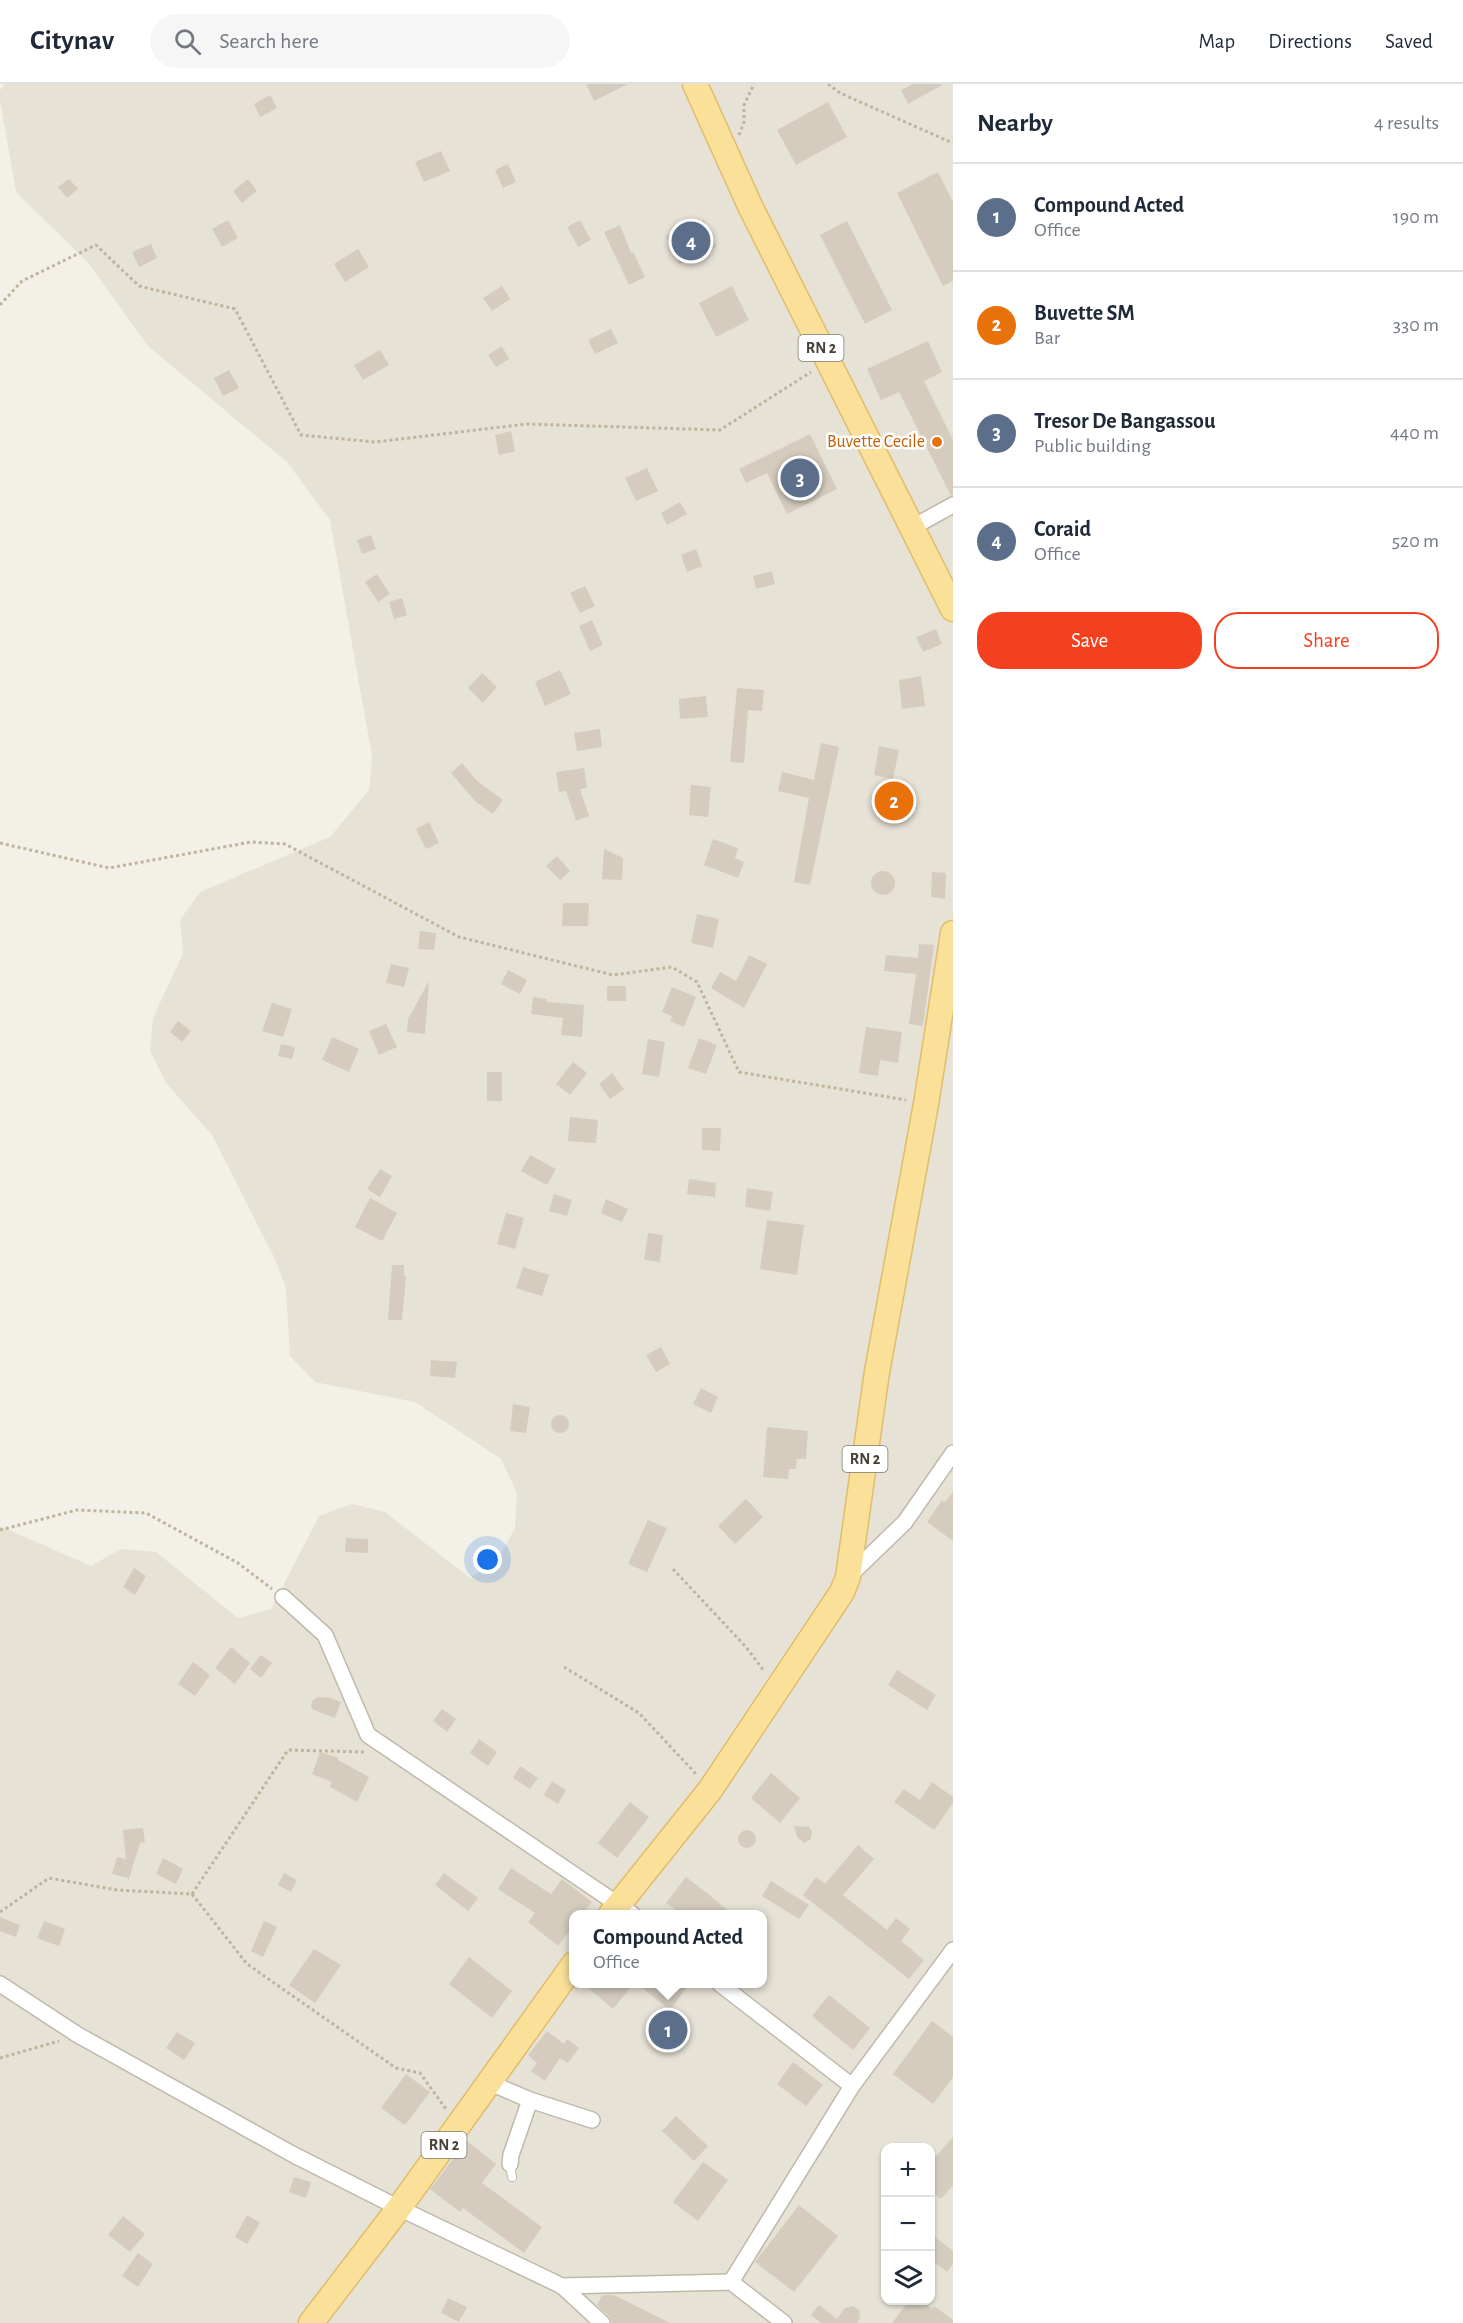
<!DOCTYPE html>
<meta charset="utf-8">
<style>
:root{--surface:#fff;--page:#f6f6f7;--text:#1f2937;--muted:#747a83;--line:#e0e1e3;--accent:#f34120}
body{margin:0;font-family:"Alegreya Sans",sans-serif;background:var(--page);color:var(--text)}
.controls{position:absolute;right:18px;bottom:18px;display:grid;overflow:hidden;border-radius:12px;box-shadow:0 2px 4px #0004}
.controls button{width:54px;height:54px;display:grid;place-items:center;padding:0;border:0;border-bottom:2px solid var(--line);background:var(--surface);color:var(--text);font:30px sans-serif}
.you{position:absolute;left:488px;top:1476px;width:21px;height:21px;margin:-15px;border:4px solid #fff;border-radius:50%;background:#1a73e8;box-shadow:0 0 0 9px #1a73e833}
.badge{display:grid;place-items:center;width:39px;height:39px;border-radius:50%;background:var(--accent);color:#fff;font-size:20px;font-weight:700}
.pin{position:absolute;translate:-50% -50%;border:3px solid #fff;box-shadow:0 2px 6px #0006}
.popup{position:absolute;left:569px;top:1826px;width:198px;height:78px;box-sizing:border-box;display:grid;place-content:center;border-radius:12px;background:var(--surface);filter:drop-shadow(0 2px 4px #0005);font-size:20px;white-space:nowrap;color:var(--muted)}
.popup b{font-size:22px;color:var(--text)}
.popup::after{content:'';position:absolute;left:50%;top:100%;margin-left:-12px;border:12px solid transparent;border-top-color:var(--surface)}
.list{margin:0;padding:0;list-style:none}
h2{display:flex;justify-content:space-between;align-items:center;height:78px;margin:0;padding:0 24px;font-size:26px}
h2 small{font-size:20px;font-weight:400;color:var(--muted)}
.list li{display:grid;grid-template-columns:39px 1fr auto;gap:18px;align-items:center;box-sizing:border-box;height:108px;padding:0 24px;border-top:2px solid var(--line)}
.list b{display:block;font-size:22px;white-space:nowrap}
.list p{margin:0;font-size:20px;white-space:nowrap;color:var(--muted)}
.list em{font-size:20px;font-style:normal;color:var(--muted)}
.actions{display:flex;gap:12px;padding:18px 24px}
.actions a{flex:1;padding:14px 0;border:2px solid var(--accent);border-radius:24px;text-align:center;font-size:21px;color:var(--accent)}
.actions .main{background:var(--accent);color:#fff}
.icon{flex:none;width:33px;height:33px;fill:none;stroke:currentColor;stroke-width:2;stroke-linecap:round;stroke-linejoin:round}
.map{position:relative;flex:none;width:953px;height:2239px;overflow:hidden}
header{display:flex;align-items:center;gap:36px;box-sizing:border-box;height:84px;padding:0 30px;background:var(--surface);border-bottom:2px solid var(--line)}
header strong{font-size:28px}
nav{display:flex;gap:33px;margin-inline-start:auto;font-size:21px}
.search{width:420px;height:54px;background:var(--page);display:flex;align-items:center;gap:15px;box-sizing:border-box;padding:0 21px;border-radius:33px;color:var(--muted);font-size:22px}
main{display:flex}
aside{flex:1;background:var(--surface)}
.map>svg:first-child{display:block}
</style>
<header>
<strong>Citynav</strong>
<div class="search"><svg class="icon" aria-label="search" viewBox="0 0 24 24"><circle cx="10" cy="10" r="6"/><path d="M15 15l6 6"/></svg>Search here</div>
<nav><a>Map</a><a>Directions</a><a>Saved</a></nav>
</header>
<main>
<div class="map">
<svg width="953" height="2239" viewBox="0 0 953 2239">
<rect width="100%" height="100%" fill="#f3f0e8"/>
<path fill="#e7e2d6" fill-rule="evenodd" d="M 5,0 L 953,0 L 953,2239 L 0,2239 L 0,1442 L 91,1482 L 121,1465 L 156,1468 L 238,1534 L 271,1525 L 319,1432 L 352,1420 L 385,1428 L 470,1494 L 498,1475 L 515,1444 L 517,1409 L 501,1375 L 415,1318 L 315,1298 L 290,1272 L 286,1204 L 274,1173 L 212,1051 L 166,999 L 150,967 L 153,934 L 183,869 L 180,836 L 200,808 L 330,753 L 369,706 L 372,672 L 330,436 L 287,378 L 149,263 L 89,180 L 16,108 L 0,16 L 0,6 ZM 574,1830 L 762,1830 L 762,1900 L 574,1900 ZM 886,2064 L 930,2064 L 930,2216 L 886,2216 Z"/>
<g fill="#d5ccbe">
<path d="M 586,0 L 628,0 L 594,17 Z"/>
<path d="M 913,0 L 944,0 L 908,20 L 901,6 Z"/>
<path d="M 270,11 L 277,24 L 260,33 L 254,20 Z"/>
<path d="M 828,18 L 847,53 L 796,81 L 777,46 Z"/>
<path d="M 441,67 L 450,87 L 424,98 L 415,78 Z"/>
<path d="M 508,80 L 516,98 L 503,104 L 495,86 Z"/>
<path d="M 938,88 L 953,118 L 953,197 L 943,202 L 897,109 Z"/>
<path d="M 69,95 L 78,105 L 67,114 L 58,103 Z"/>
<path d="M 248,95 L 257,107 L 242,119 L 233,107 Z"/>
<path d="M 228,136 L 238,154 L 222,163 L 212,145 Z"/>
<path d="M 580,136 L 591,156 L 578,163 L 567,143 Z"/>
<path d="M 704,136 L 716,163 L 679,180 L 666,152 Z"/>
<path d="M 847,137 L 892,226 L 865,240 L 820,151 Z"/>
<path d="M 620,141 L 631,169 L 633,168 L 645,193 L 629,201 L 604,148 Z"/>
<path d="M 151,160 L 157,174 L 139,183 L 132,168 Z"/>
<path d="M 358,165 L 369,183 L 345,198 L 334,180 Z"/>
<path d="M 502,202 L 510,215 L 492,227 L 483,214 Z"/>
<path d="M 732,202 L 749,236 L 716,253 L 699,219 Z"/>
<path d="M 611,245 L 618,259 L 595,270 L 588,256 Z"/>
<path d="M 928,257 L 942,288 L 924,297 L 953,356 L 953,411 L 951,412 L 899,308 L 881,316 L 867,285 Z"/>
<path d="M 502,262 L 509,275 L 496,283 L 488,271 Z"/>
<path d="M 380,266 L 389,281 L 363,296 L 354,281 Z"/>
<path d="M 229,286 L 239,304 L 223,312 L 214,294 Z"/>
<path d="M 511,347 L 515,367 L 499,371 L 495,351 Z"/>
<path d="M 810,350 L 837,405 L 787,430 L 767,389 L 746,399 L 739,385 Z"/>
<path d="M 647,384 L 658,407 L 636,417 L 625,394 Z"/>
<path d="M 680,418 L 687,430 L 667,441 L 661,429 Z"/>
<path d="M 371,451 L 376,465 L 362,470 L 357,456 Z"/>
<path d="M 696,465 L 702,482 L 687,488 L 681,471 Z"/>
<path d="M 772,487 L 775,500 L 756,505 L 753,492 Z"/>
<path d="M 377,490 L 390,510 L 378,518 L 365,498 Z"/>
<path d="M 585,502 L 595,522 L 580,529 L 570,509 Z"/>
<path d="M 402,514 L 407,531 L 394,535 L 389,518 Z"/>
<path d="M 592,536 L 603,561 L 590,567 L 579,542 Z"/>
<path d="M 936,545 L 942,560 L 923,568 L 916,553 Z"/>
<path d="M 560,586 L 571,610 L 545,622 L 535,598 Z"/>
<path d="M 482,589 L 497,603 L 483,619 L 468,604 Z"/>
<path d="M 921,592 L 925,622 L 902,625 L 899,596 Z"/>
<path d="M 737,604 L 764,606 L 762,627 L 748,626 L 744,679 L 730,678 Z"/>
<path d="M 706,612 L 708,633 L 680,635 L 679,615 Z"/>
<path d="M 600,645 L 602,663 L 577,667 L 574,649 Z"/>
<path d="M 821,659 L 839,663 L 810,801 L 794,798 L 809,714 L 778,707 L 782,688 L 814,696 Z"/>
<path d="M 879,662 L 899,666 L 893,695 L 874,691 Z"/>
<path d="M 462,679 L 477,697 L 503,716 L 493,730 L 475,717 L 451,689 Z"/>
<path d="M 584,684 L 587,704 L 580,705 L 589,732 L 576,737 L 566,707 L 559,708 L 556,688 Z"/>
<path d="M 691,701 L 711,703 L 708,733 L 689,731 Z"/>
<path d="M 883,706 L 908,710 L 905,729 L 880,725 Z"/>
<path d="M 429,738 L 439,759 L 426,765 L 416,745 Z"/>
<path d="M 713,755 L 738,764 L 735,774 L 744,778 L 738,794 L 704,781 Z"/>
<path d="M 604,765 L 623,774 L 622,796 L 602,795 Z"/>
<path d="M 557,772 L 570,787 L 560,796 L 546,782 Z"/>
<circle cx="883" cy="799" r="12"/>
<path d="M 932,788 L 946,789 L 945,815 L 931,813 Z"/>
<path d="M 563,819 L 589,819 L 588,842 L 562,842 Z"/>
<path d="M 697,830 L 719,835 L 713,864 L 691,859 Z"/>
<path d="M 420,847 L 436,849 L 434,866 L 418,865 Z"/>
<path d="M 919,860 L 934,861 L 923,942 L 909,940 L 916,890 L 884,887 L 886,871 L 918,874 Z"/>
<path d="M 749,871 L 767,880 L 744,924 L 711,904 L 720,888 L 736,897 Z"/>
<path d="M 391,880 L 409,884 L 404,903 L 386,899 Z"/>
<path d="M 508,886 L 527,896 L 520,910 L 501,900 Z"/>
<path d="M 429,897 L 425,950 L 407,948 L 408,935 Z"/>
<rect x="607" y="902" width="19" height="15"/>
<path d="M 672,903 L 696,913 L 684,943 L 670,937 L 672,932 L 662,928 Z"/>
<path d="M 533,913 L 547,915 L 547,918 L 584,921 L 582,953 L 561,951 L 563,934 L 531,930 Z"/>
<path d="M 272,919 L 292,925 L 283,953 L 262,947 Z"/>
<path d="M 178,937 L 191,947 L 182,958 L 170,948 Z"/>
<path d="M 386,940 L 397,963 L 379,971 L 369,947 Z"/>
<path d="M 866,943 L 902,948 L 898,979 L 880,976 L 878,992 L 859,989 Z"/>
<path d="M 332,953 L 359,965 L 349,988 L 322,976 Z"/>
<path d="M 699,954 L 717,961 L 706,990 L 688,984 Z"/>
<path d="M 648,955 L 665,958 L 659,993 L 642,990 Z"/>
<path d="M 281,960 L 295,963 L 292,975 L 278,972 Z"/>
<path d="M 573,978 L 587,989 L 570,1011 L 556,1000 Z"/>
<rect x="487" y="988" width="15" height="29"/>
<path d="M 612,989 L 624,1005 L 610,1015 L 599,1000 Z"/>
<path d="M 570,1033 L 598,1036 L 596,1059 L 568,1057 Z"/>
<path d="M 702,1044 L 721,1044 L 720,1067 L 702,1066 Z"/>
<path d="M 530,1071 L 556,1085 L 547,1101 L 521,1087 Z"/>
<path d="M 380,1085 L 392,1092 L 380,1113 L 367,1105 Z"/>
<path d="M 689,1095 L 716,1099 L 715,1113 L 687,1110 Z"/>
<path d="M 747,1104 L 773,1108 L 770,1127 L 745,1123 Z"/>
<path d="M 554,1110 L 572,1116 L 567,1132 L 549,1127 Z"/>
<path d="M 370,1114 L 397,1129 L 382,1157 L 355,1143 Z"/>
<path d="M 606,1115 L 628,1125 L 622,1138 L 601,1129 Z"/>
<path d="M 506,1129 L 524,1134 L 515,1165 L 497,1160 Z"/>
<path d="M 767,1136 L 804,1141 L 797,1191 L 760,1185 Z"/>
<path d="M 648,1149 L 663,1151 L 660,1178 L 644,1176 Z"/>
<path d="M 392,1181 L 404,1181 L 404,1192 L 406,1192 L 402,1236 L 388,1236 Z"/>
<path d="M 523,1183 L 549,1191 L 542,1212 L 516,1204 Z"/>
<path d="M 661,1263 L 670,1280 L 656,1288 L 646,1271 Z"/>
<path d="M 431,1276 L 457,1278 L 455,1294 L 430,1292 Z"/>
<path d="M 701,1304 L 718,1313 L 711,1329 L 693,1320 Z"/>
<path d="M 513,1320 L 530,1323 L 526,1349 L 510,1347 Z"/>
<circle cx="560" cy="1340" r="9"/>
<path d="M 767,1343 L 808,1347 L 806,1375 L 797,1375 L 796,1385 L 789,1385 L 788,1395 L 763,1393 Z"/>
<path d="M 953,1408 L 953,1457 L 927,1438 L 942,1416 L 945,1418 Z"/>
<path d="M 746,1415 L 763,1433 L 735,1460 L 718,1442 Z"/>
<path d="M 648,1436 L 667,1444 L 647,1488 L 628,1480 Z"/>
<path d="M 346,1454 L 368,1455 L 368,1469 L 345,1468 Z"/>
<path d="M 134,1484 L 146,1492 L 135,1511 L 123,1503 Z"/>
<path d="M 231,1563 L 250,1579 L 235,1600 L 215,1584 Z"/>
<path d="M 261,1571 L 272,1579 L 261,1594 L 250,1585 Z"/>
<path d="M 193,1578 L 210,1591 L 195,1612 L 178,1600 Z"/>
<path d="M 897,1586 L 936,1611 L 927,1626 L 888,1601 Z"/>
<path d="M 318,1613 L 330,1614 L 341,1618 L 335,1634 L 314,1626 L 311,1623 L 312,1617 Z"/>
<path d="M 442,1625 L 456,1635 L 447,1648 L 433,1637 Z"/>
<path d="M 479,1655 L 497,1668 L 488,1682 L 470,1669 Z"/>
<path d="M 320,1668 L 339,1674 L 338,1676 L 369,1693 L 357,1718 L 330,1703 L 332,1698 L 312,1690 Z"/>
<path d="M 520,1682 L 538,1694 L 530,1705 L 513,1694 Z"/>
<path d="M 771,1689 L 800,1714 L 780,1739 L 751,1714 Z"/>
<path d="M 552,1697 L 566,1706 L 558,1720 L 544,1711 Z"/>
<path d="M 932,1698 L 953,1713 L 953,1719 L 934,1746 L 894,1718 L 904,1705 L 920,1716 Z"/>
<path d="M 630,1718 L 649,1733 L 617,1774 L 598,1759 Z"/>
<path d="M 794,1742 L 809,1743 L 812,1747 L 811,1755 L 804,1759 L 797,1753 Z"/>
<path d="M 143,1744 L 145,1758 L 140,1759 L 128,1798 L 128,1794 L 112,1790 L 117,1773 L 126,1775 L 123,1746 Z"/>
<circle cx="747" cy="1755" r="9"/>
<path d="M 858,1761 L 874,1775 L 843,1811 L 887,1846 L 896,1834 L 910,1845 L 901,1857 L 924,1876 L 909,1895 L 803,1811 L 816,1793 L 825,1800 Z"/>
<path d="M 163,1774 L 183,1785 L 176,1800 L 156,1790 Z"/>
<path d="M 511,1784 L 551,1810 L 562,1795 L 592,1818 L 582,1830 L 573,1830 L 573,1842 L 558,1862 L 528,1838 L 535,1829 L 498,1805 Z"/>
<path d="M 284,1789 L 297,1796 L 291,1808 L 278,1801 Z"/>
<path d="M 444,1789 L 478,1814 L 468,1827 L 435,1801 Z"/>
<path d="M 686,1793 L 707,1809 L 732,1830 L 682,1830 L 666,1819 Z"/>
<path d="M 771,1797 L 809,1821 L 799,1835 L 762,1812 Z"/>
<path d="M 0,1833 L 20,1841 L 16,1853 L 0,1847 Z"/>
<path d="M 44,1837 L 65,1845 L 59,1862 L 37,1854 Z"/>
<path d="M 264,1837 L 277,1843 L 263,1873 L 251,1867 Z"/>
<path d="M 314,1865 L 341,1881 L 315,1919 L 289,1901 Z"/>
<path d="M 469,1873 L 512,1907 L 492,1934 L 449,1900 Z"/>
<path d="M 583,1899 L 634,1899 L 613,1925 Z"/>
<path d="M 636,1899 L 690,1899 L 670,1926 Z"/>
<path d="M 829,1911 L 870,1944 L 853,1966 L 812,1932 Z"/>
<path d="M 932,1937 L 953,1953 L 953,1993 L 933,2020 L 893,1990 Z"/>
<path d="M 547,1947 L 564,1960 L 567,1955 L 579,1964 L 568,1979 L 560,1974 L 545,1997 L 531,1987 L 537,1979 L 528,1971 Z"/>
<path d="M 177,1948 L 195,1959 L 184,1976 L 166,1964 Z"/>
<path d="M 793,1978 L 823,2001 L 806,2022 L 777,2000 Z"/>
<path d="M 406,1990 L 430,2008 L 405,2041 L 381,2024 Z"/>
<path d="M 676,2032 L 708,2062 L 694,2077 L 662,2047 Z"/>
<path d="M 953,2053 L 953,2101 L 941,2115 L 930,2106 L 930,2079 Z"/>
<path d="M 467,2057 L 496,2080 L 482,2099 L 542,2143 L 524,2169 L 463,2124 L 460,2128 L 430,2105 Z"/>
<path d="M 703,2078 L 728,2096 L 698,2137 L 673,2118 Z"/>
<path d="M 294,2093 L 311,2098 L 306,2114 L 289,2108 Z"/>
<path d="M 799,2121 L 838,2152 L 794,2208 L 755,2178 Z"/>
<path d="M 247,2131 L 260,2139 L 247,2160 L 235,2153 Z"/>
<path d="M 123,2132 L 145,2150 L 130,2168 L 108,2151 Z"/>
<path d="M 930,2149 L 953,2167 L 953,2180 L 947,2188 L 930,2175 Z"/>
<path d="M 138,2169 L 153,2180 L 138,2203 L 122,2192 Z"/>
<path d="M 602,2211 L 614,2211 L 670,2239 L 612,2239 L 609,2232 L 597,2221 Z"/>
<path d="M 448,2214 L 467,2223 L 459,2238 L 441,2229 Z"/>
<path d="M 909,2217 L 922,2217 L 932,2225 L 934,2222 L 953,2236 L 953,2239 L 892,2239 Z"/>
<path d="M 819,2221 L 837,2235 L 845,2224 L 853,2222 L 859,2226 L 860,2234 L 857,2239 L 821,2239 L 811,2231 Z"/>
</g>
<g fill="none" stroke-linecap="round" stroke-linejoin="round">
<g stroke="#bfb8ab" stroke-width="10">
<path id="service" d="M 510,2080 L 512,2093"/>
</g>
<g stroke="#bfb8ab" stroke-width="18">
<g id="minor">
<path d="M 913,443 L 953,421"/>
<path d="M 849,1492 L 905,1438 L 953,1369"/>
<path d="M 283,1513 L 325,1551 L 368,1651 L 632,1830"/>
<path d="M 0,1900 L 78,1951 L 294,2071 L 399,2124 L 562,2202 L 731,2198 L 784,2239"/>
<path d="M 720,1900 L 852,2002"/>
<path d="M 488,1998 L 530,2016 L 592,2036"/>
<path d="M 510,2080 L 511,2071 L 530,2016"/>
<path d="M 731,2198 L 852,2002 L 953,1866"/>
<path d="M 562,2202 L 602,2239"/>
</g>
</g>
<g stroke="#e0bd6a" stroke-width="27">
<g id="primary">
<path d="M 695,0 L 750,122 L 953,525"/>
<path d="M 611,1830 L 710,1706 L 842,1508 L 848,1493 L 877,1288 L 926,1020 L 953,849"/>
<path d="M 311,2239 L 399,2124 L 574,1880"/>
</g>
</g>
<g stroke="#c0b49d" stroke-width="3" stroke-dasharray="3 3" stroke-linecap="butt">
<path d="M 828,0 L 840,9 L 948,57 L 953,57"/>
<path d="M 739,51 L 744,38 L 744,21 L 754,0"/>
<path d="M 0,221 L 22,197 L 96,161 L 139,202 L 235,225 L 301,351 L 375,358 L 527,340 L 720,346 L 811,288"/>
<path d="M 0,759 L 109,784 L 251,758 L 285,760 L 459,853 L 613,891 L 672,883 L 697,898 L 739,988 L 906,1016"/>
<path d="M 0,1446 L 77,1426 L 146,1429 L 238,1479 L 272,1505"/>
<path d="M 673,1485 L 746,1563 L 764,1587"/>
<path d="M 564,1583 L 639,1629 L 697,1691"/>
<path d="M 192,1810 L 288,1666 L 365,1668"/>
<path d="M 0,1828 L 49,1794 L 117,1806 L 192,1810 L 247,1880 L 396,1984 L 420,1989 L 446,2025"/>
<path d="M 0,1974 L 59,1957"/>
</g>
<use href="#service" stroke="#fff" stroke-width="8"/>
<use href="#minor" stroke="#fff" stroke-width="15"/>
<use href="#primary" stroke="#fbe09a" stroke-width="24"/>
</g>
<circle fill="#e8710a" stroke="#fff" stroke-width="2" cx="937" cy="358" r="6"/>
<g text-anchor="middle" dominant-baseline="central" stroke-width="5" stroke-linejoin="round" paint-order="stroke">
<g fill="#fff" stroke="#7e7a73" stroke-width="1.5">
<rect x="798.5" y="251" width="45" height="26" rx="4.5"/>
<rect x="842.5" y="1362" width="45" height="26" rx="4.5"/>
<rect x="421.5" y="2048" width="45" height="26" rx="4.5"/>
</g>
<g font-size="16" font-weight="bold" fill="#474137">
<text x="821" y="264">RN 2</text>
<text x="865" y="1375">RN 2</text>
<text x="444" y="2061">RN 2</text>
</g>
<g font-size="18" fill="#c56008" stroke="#fff" text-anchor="end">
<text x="925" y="358">Buvette Cecile</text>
</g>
</g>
</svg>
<div class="controls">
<button>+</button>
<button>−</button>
<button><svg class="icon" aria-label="layers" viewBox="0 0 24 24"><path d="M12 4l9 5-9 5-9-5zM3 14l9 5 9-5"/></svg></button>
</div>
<div class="you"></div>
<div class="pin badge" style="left:668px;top:1946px;background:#5c6f8a">1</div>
<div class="popup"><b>Compound Acted</b>Office</div>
<div class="pin badge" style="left:894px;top:717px;background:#e8710a">2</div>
<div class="pin badge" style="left:800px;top:394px;background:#5c6f8a">3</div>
<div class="pin badge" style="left:691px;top:157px;background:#5c6f8a">4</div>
</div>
<aside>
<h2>Nearby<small>4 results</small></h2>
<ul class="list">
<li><span class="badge" style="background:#5c6f8a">1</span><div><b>Compound Acted</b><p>Office</p></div><em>190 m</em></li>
<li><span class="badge" style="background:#e8710a">2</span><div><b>Buvette SM</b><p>Bar</p></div><em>330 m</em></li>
<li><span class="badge" style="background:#5c6f8a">3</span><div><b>Tresor De Bangassou</b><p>Public building</p></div><em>440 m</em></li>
<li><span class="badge" style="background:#5c6f8a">4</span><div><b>Coraid</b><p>Office</p></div><em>520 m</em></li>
</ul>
<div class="actions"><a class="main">Save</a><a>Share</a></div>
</aside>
</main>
